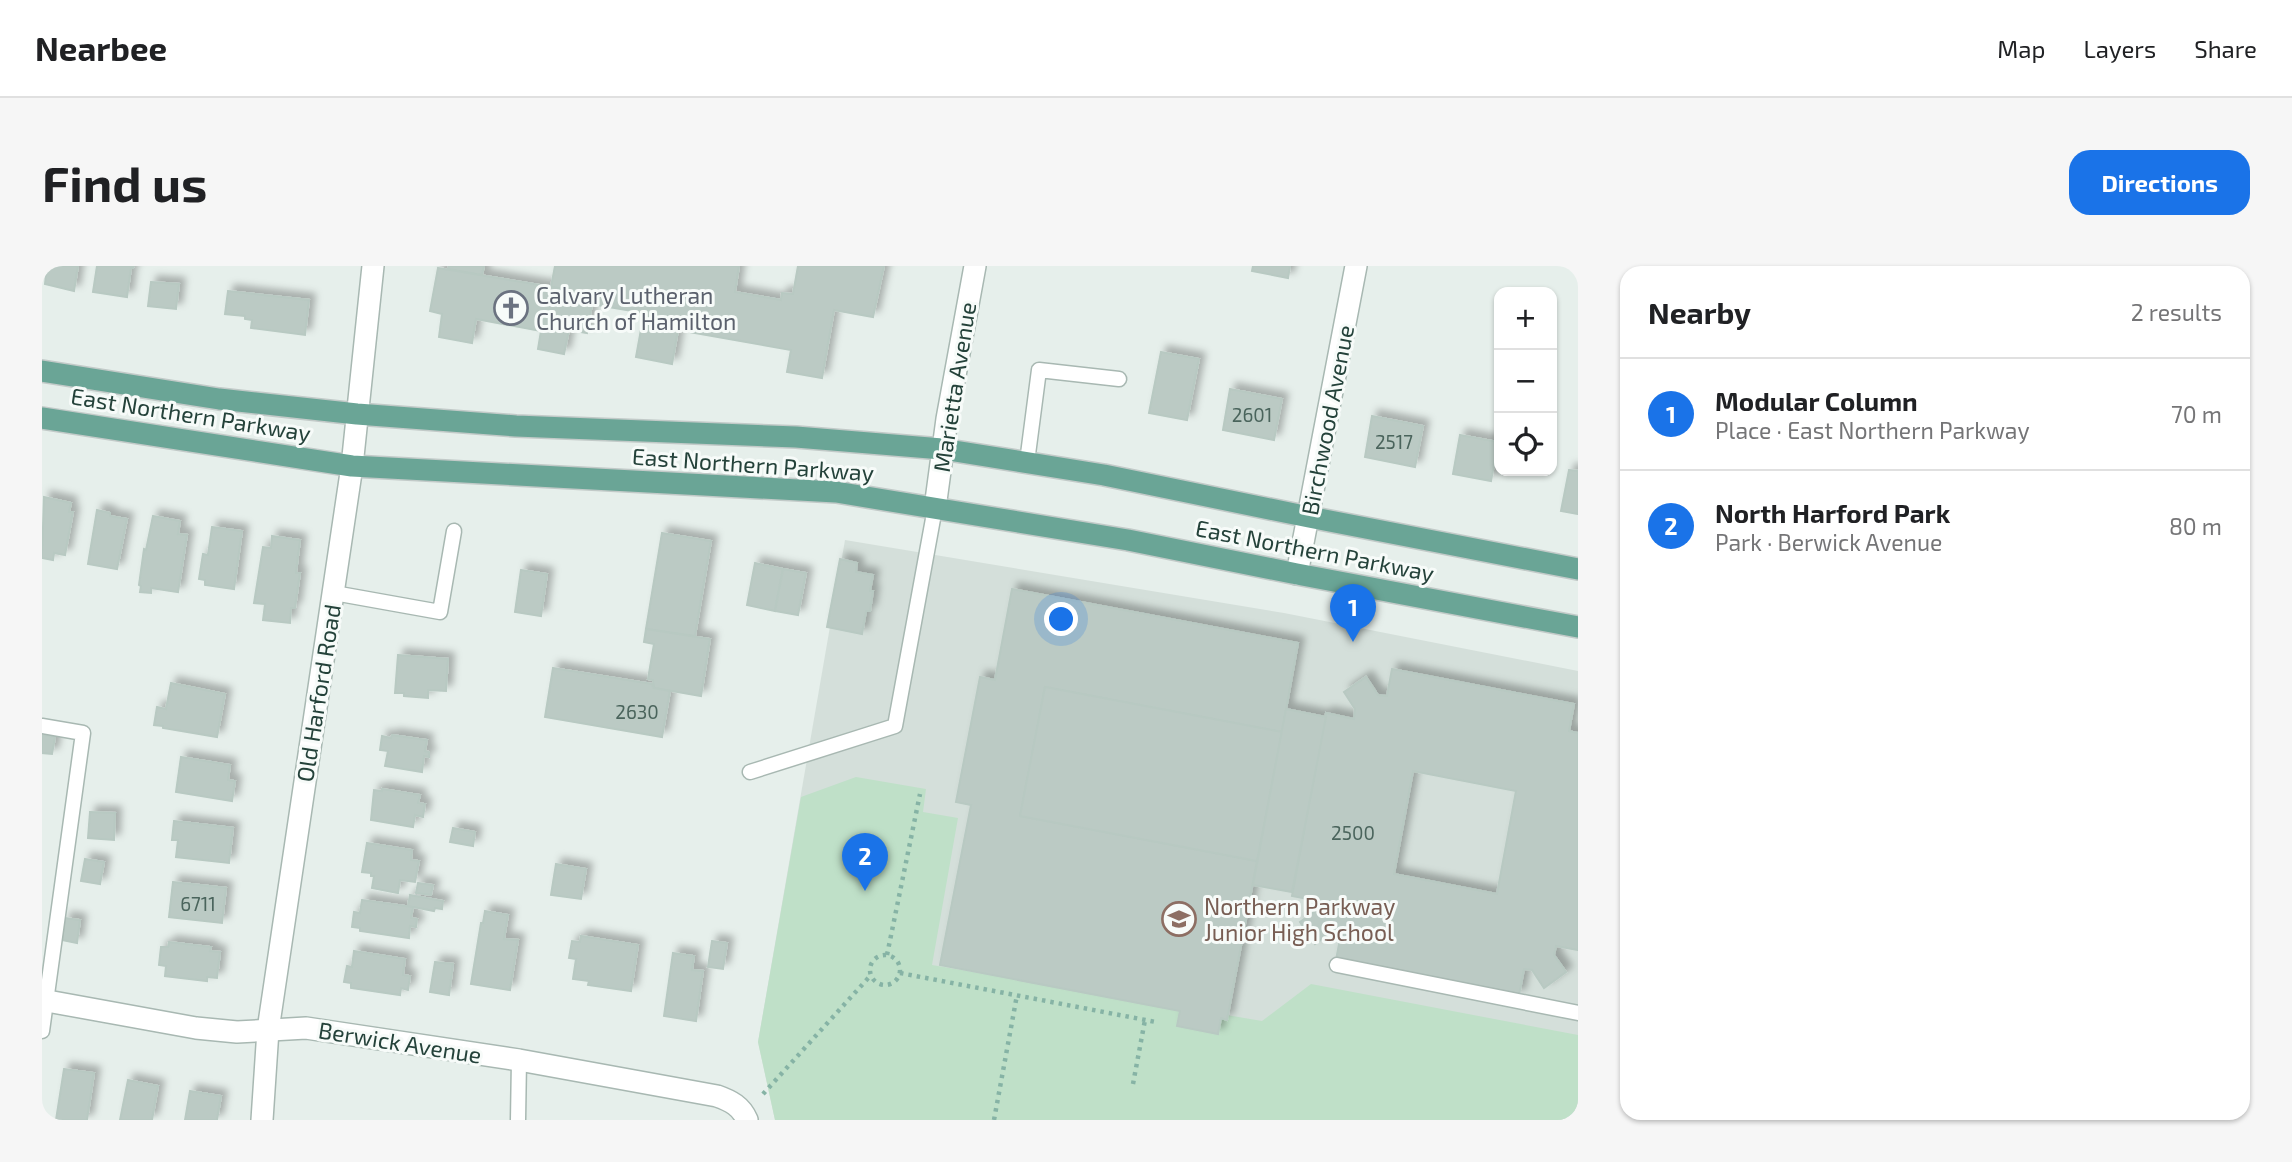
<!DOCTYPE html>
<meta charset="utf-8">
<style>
:root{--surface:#fff;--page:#f6f6f6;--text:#202124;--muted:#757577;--line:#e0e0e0;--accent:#1a73e8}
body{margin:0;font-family:"Exo 2",sans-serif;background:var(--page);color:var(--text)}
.controls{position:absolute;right:21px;top:21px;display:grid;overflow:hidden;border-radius:14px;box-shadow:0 2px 5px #0004}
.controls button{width:63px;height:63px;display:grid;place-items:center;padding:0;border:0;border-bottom:2px solid var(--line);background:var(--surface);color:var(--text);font:35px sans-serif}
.you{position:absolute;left:1020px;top:354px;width:24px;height:24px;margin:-18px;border:5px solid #fff;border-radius:50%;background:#1a73e8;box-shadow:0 0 0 10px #1a73e833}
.badge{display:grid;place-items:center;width:46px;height:46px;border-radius:50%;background:var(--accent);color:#fff;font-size:23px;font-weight:700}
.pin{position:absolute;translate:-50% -58px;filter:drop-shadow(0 2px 4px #0008)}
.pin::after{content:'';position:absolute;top:37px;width:24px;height:21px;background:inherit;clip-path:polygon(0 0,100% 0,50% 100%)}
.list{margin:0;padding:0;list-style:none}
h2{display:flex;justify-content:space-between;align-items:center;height:91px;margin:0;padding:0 28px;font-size:30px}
h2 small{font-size:23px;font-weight:400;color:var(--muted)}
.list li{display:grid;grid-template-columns:46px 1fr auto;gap:21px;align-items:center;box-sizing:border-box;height:112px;padding:0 28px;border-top:2px solid var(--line)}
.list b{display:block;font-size:26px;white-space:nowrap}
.list p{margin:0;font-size:23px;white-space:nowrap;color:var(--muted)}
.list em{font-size:23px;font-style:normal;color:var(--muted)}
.icon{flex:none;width:38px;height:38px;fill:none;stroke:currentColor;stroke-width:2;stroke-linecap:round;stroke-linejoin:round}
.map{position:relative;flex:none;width:1536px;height:854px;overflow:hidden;border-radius:21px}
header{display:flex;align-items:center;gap:42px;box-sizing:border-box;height:98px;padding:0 35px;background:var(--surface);border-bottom:2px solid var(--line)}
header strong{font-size:33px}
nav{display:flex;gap:38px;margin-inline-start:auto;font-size:24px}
.intro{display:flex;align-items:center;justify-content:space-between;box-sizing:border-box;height:168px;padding:0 42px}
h1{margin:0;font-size:49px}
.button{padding:18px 32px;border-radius:21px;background:var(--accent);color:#fff;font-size:24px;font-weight:700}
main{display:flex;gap:42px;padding:0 42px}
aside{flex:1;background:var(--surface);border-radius:21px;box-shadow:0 2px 5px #0004}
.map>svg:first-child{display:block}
</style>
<header>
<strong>Nearbee</strong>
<nav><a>Map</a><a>Layers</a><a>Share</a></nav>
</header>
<div class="intro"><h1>Find us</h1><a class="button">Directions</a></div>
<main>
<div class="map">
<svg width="1536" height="854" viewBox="0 0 1536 854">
<defs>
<filter id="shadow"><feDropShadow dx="6" dy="-6" stdDeviation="3.5" flood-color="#0004"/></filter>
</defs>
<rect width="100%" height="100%" fill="#e6efeb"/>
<path fill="#d4dfda" d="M 803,274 L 1242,347 L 1536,405 L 1536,854 L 733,854 L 716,776 Z"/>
<path fill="#bfe0c8" d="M 814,511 L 884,523 L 881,546 L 916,552 L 890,699 L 1220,755 L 1269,718 L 1536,769 L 1536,854 L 733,854 L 716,776 L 759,531 Z"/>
<g fill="#bbcac4" stroke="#b8c9c2" stroke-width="2" fill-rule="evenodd" filter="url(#shadow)">
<path d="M 5,0 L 36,0 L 32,25 L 3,18 Z"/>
<path d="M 55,0 L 92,0 L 91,2 L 89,2 L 85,31 L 51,26 Z"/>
<path d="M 407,0 L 442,0 L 440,9 L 406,3 Z"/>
<path d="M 513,0 L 697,0 L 693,26 L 739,34 L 740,27 L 751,28 L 756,0 L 842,0 L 831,51 L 792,44 L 780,112 L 745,106 L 749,84 L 636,64 L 630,98 L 594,91 L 602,47 L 525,34 L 528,24 L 509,21 Z"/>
<path d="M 1211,0 L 1248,0 L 1246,12 L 1210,5 Z"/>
<path d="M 396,2 L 528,24 L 525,34 L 550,38 L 545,67 L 527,64 L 522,88 L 496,83 L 499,65 L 434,53 L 430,77 L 397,71 L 400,48 L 388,45 Z"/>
<path d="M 109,16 L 137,18 L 134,43 L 106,40 Z"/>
<path d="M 186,25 L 267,34 L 263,69 L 209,62 L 210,54 L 203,53 L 203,50 L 183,48 Z"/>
<path d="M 1119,86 L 1157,93 L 1145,154 L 1107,147 Z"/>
<path d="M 1188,123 L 1240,133 L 1232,174 L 1181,164 Z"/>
<path d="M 1330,150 L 1381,160 L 1373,201 L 1323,191 Z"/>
<path d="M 1418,169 L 1456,176 L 1449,215 L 1411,208 Z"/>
<path d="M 1527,204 L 1536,205 L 1536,248 L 1519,245 Z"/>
<path d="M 2,231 L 29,237 L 27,246 L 31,246 L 23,289 L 12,287 L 11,294 L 0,292 Z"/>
<path d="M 55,244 L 68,247 L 68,250 L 85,253 L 75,303 L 46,298 Z"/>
<path d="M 111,250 L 138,255 L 136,268 L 145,269 L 136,326 L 109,322 L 109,327 L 98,326 L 99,320 L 97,319 L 102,283 L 104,284 Z"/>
<path d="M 170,261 L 200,265 L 192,323 L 163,319 L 163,314 L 157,313 L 161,288 L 166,289 Z"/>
<path d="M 620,267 L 669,275 L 653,370 L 604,363 Z"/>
<path d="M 230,270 L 258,274 L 254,307 L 258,307 L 253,342 L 249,342 L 248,357 L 221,354 L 223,338 L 212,337 L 221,281 L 229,282 Z"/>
<path d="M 798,293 L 815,297 L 814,306 L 831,309 L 828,325 L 831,325 L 828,345 L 824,345 L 820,368 L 785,361 Z"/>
<path d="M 713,297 L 741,303 L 733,345 L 705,339 Z"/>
<path d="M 741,303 L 764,307 L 756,349 L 733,345 Z"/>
<path d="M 479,304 L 505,308 L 499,350 L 473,346 Z"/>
<path d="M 970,323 L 1256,377 L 1240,466 L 1003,421 L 978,550 L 1215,595 L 1185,754 L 1179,752 L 1176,768 L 1135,760 L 1138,745 L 898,699 L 929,539 L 914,536 L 938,411 L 953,414 Z"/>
<path d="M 604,363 L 668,373 L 659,430 L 612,422 L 611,414 L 606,413 L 612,378 L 602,376 Z"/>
<path d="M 356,389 L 406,393 L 404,425 L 386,424 L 386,432 L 362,430 L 362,427 L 353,427 Z"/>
<path d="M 511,402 L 610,418 L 612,422 L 628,425 L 620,471 L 503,451 Z"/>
<path d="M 1350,403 L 1532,438 L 1527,465 L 1536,467 L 1536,684 L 1514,680 L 1512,689 L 1524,706 L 1502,722 L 1490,704 L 1482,703 L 1477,729 L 1294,694 L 1299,668 L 1290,666 L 1273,678 L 1258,656 L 1276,643 L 1277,635 L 1250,630 L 1284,447 L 1312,453 L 1313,443 L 1302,426 L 1324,411 L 1336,429 L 1345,430 ZM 1371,505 L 1474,525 L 1455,628 L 1352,608 Z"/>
<path d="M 129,417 L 183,428 L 175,471 L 121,462 L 121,460 L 112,459 L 115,441 L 124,443 Z"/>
<path d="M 1003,421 L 1240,466 L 1215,595 L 978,550 Z"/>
<path d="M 1244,443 L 1284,451 L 1250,626 L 1211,619 Z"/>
<path d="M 0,469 L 13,471 L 10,488 L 0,487 Z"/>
<path d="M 350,469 L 385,474 L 383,485 L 387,486 L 387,491 L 382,490 L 380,506 L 343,500 L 346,485 L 338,484 L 340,470 L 349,472 Z"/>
<path d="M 139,491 L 188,499 L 186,514 L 193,515 L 190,535 L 134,526 Z"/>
<path d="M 340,523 L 378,529 L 376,537 L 383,538 L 381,551 L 373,549 L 371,561 L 329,554 L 332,524 L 340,525 Z"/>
<path d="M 48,546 L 73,547 L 72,574 L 46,572 Z"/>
<path d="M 132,555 L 191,562 L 187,597 L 134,591 L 136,574 L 130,574 Z"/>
<path d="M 411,562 L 433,566 L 431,580 L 408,576 Z"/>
<path d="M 325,577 L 370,584 L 369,594 L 377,595 L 373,616 L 358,614 L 356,627 L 330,622 L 332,610 L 329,610 L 329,607 L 320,606 Z"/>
<path d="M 43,593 L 62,596 L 58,618 L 39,615 Z"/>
<path d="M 514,598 L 544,603 L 539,633 L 509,629 Z"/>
<path d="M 131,616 L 184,622 L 180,657 L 127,651 Z"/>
<path d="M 376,617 L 391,619 L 389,629 L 374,627 Z"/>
<path d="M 368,629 L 401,635 L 400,643 L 393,642 L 392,645 L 366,640 Z"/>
<path d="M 320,634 L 371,641 L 369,652 L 375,653 L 374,661 L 368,660 L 367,672 L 318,665 L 318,662 L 310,661 L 312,646 L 318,647 Z"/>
<path d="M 443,645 L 466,649 L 462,673 L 476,674 L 468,724 L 429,718 L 439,657 L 441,657 Z"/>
<path d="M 23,652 L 38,654 L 35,677 L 20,674 Z"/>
<path d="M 539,670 L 596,679 L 589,725 L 546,719 L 547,715 L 531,713 L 534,693 L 527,692 L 530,675 L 538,676 Z"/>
<path d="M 670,675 L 685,677 L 681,703 L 666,701 Z"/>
<path d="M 127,676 L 169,681 L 168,685 L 178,686 L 175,712 L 165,711 L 165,715 L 123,710 L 124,700 L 117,699 L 119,681 L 126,681 Z"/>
<path d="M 312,685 L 363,693 L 361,709 L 368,710 L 366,724 L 359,722 L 358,729 L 309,722 L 309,717 L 302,716 L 305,700 L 310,701 Z"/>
<path d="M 631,687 L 652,690 L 650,704 L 661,705 L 654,755 L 622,750 Z"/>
<path d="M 393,696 L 411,698 L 407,729 L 388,726 Z"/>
<path d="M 22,803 L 52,807 L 45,854 L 14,854 Z"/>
<path d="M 86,814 L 116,820 L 110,854 L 78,854 Z"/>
<path d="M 148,825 L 179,830 L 175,854 L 143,854 Z"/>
</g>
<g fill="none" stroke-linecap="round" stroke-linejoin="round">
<g stroke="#a8b8b2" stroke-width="17">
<g id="service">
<path d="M 985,196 L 997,104 L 1077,113"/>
<path d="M 292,327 L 398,346 L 412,265"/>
<path d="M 0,460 L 41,467 L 0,765"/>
<path d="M 708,506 L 853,460 L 893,242"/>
<path d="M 1295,699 L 1536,747"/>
<path d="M 476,854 L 477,794"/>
</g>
</g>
<g stroke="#a8b8b2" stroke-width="24">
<g id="minor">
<path d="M 893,242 L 905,153 L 933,0"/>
<path d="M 1255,308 L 1314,0"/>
<path d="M 0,734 L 154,762 L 195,766 L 264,762 L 477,794 L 675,830 C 689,835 699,840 705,854"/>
</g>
</g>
<g stroke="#a8b8b2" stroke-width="24">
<path id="tertiary" d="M 220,854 L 226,764 L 310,200 L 331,0"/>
</g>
<g stroke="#c2cac8" stroke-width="24">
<g id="primary">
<path d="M 0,105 L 177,133 L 315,148 L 474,160 L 754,171 L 900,183 L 1062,209 L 1267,251 L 1536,303"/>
<path d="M 0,152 L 310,200 L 794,226 L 1086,274 L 1255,308 L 1536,361"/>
</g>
</g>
<g stroke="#86b3a5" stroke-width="4.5" stroke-dasharray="3.5 5" stroke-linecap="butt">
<circle cx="843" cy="704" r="15"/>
<path d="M 845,689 L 878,528"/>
<path d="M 858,707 L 1114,756"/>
<path d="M 1091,818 L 1103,754"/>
<path d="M 721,828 L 829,709"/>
<path d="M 952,854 L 975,729"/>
</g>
<use href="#service" stroke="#fff" stroke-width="14"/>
<use href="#minor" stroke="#fff" stroke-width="21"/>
<use href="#tertiary" stroke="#fff" stroke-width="21"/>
<use href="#primary" stroke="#6aa596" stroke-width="21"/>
</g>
<defs>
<g id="church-ring" transform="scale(1.75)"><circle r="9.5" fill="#f7fbf9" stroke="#6b7280" stroke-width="1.5"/><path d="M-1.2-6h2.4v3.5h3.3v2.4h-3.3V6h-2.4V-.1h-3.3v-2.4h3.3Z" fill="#6b7280"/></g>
<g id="school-ring" transform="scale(1.75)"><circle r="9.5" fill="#f7fbf9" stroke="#8d6e63" stroke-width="1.5"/><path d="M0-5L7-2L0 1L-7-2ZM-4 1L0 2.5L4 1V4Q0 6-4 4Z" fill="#8d6e63"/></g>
</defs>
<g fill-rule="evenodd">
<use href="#church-ring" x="469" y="42"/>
<use href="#school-ring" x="1137" y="653"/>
</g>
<g text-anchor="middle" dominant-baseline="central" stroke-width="6" stroke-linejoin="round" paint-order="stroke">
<g font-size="19" fill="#4a645c">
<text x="1210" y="148">2601</text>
<text x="1352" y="175">2517</text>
<text x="595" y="445">2630</text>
<text x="1311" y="566">2500</text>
<text x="156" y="637">6711</text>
</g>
<g font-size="23" fill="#5b616d" stroke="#f7fbf9" text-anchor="start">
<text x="494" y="29">Calvary Lutheran<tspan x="494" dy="26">Church of Hamilton</tspan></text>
</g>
<g font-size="23" fill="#24423a" stroke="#f7fbf9">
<text transform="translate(912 121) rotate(-81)">Marietta Avenue</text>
<text transform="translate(149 148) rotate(9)">East Northern Parkway</text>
<text transform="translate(1285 154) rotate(-79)">Birchwood Avenue</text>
<text transform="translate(711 198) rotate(4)">East Northern Parkway</text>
<text transform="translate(1273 284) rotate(11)">East Northern Parkway</text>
<text transform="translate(276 427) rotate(-81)">Old Harford Road</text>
<text transform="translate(358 776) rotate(9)">Berwick Avenue</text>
</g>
<g font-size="23" fill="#785e54" stroke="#f7fbf9" text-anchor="start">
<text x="1162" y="640">Northern Parkway<tspan x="1162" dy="26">Junior High School</tspan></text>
</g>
</g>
</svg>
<div class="controls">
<button>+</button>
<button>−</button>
<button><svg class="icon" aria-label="locate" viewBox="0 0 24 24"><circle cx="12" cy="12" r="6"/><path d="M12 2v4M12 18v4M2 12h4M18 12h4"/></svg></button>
</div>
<div class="you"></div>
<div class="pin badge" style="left:1311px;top:376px">1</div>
<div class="pin badge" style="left:823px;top:625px">2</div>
</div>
<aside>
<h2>Nearby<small>2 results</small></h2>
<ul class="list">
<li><span class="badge">1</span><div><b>Modular Column</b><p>Place · East Northern Parkway</p></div><em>70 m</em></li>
<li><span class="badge">2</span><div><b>North Harford Park</b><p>Park · Berwick Avenue</p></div><em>80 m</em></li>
</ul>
</aside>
</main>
